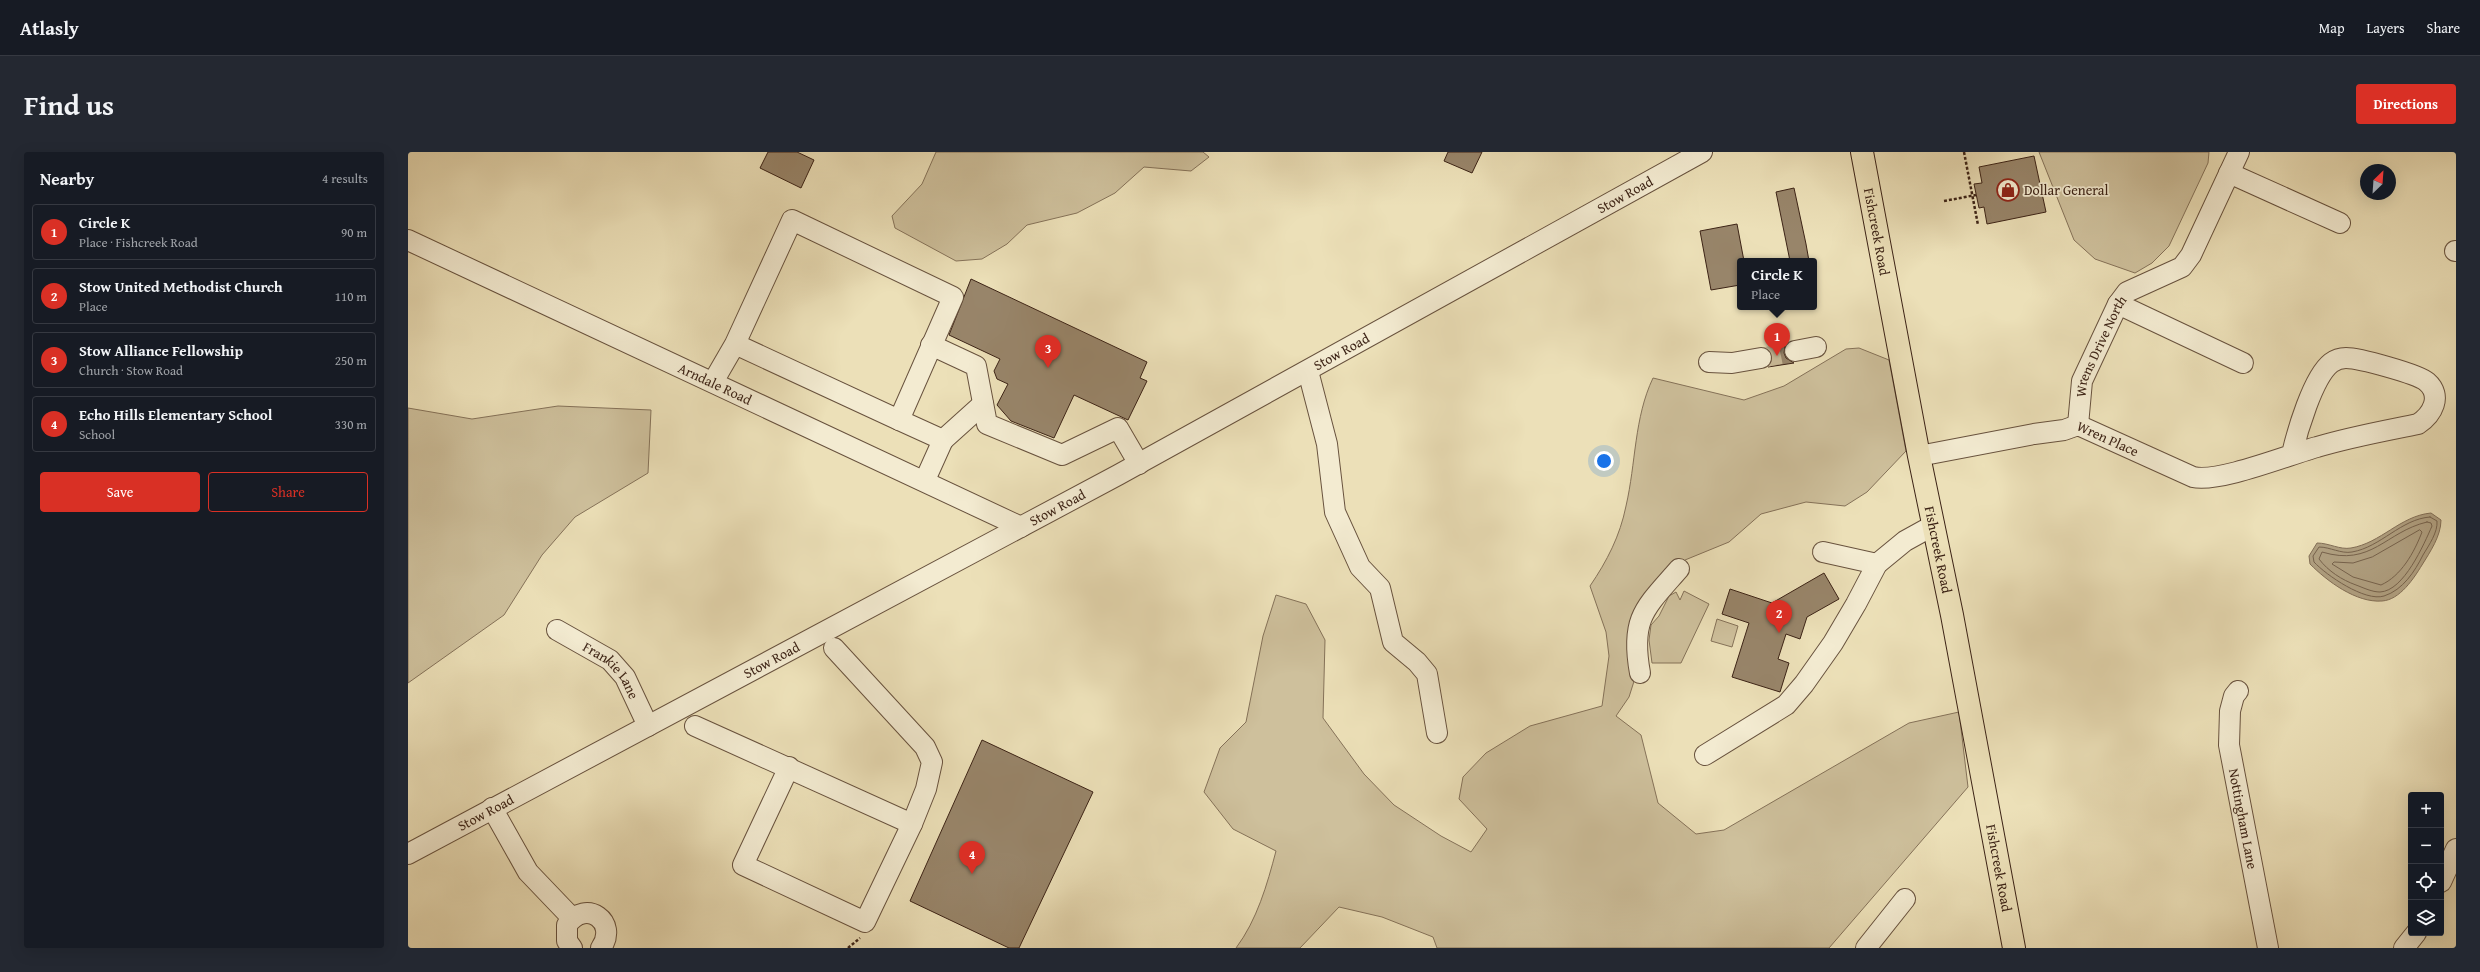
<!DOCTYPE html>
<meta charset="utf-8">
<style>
:root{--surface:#171b24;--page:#242831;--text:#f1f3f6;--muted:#9ea1a6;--line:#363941;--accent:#d93025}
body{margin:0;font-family:"Gentium Book Plus",serif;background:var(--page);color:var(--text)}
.controls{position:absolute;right:12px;bottom:12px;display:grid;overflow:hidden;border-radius:4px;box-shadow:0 4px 16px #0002}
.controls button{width:36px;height:36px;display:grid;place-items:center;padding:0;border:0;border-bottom:1px solid var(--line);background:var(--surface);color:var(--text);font:20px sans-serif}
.compass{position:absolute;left:1952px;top:12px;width:36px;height:36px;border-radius:50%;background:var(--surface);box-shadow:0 4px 16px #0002;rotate:25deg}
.you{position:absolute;left:1196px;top:309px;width:14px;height:14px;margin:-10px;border:3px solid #fff;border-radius:50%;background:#1a73e8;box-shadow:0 0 0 6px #1a73e833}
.badge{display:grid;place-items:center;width:26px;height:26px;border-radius:50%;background:var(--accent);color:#fff;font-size:13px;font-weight:700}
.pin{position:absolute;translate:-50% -33px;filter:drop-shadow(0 1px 2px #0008)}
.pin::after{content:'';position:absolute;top:21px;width:14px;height:12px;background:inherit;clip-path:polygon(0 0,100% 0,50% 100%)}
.popup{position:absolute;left:1329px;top:106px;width:80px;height:52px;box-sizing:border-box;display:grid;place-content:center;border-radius:4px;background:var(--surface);filter:drop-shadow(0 1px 3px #0005);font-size:13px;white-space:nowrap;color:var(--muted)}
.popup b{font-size:15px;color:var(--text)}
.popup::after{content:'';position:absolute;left:50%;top:100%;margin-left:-8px;border:8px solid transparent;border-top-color:var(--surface)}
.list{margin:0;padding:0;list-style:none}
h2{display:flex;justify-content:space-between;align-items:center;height:52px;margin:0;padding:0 16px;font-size:17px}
h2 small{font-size:13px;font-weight:400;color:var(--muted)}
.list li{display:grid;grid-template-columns:26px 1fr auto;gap:12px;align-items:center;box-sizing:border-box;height:56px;margin:0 8px 8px;padding:0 8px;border:1px solid var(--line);border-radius:4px}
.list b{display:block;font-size:15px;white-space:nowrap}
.list p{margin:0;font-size:13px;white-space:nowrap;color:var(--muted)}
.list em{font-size:13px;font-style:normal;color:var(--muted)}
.actions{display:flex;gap:8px;padding:12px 16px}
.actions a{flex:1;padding:9px 0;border:1px solid var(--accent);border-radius:4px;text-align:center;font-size:14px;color:var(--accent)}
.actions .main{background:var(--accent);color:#fff}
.icon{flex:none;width:22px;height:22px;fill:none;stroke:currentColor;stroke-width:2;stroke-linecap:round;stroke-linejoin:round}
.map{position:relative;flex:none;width:2048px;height:796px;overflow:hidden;border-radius:4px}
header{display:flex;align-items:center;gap:24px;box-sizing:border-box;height:56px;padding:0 20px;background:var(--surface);border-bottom:1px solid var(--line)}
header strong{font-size:19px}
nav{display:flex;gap:22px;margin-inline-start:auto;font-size:14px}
.intro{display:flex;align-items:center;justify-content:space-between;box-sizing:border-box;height:96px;padding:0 24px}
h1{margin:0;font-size:28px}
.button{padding:10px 18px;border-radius:4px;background:var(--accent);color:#fff;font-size:14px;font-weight:700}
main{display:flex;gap:24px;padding:0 24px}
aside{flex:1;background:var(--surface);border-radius:4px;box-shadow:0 4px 16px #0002}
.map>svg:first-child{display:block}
</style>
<header>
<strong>Atlasly</strong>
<nav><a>Map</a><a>Layers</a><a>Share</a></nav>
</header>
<div class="intro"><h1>Find us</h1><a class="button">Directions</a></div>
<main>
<aside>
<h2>Nearby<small>4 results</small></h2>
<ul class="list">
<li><span class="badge">1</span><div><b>Circle K</b><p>Place · Fishcreek Road</p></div><em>90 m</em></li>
<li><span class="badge">2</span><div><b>Stow United Methodist Church</b><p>Place</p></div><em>110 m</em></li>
<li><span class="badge">3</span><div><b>Stow Alliance Fellowship</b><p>Church · Stow Road</p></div><em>250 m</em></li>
<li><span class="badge">4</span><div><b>Echo Hills Elementary School</b><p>School</p></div><em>330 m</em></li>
</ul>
<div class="actions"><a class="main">Save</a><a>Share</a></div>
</aside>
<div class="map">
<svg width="2048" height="796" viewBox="0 0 2048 796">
<rect width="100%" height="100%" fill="#ece0b8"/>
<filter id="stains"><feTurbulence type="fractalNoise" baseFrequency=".005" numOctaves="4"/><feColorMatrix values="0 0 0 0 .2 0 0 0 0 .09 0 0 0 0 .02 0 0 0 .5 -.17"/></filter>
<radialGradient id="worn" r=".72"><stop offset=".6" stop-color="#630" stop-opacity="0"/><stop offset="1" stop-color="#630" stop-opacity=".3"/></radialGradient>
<g fill="#cec09c" stroke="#857259">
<path d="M 528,0 L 795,0 L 801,5 L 783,19 L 736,15 L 707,41 L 669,61 L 619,73 L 599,92 L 574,107 L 548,109 L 487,76 L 484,64 L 514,32 Z"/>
<path d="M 1631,0 L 1801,0 L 1800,11 L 1761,94 L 1744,111 L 1727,121 L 1687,107 L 1666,88 Z"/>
<path d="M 1451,196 L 1481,208 L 1498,299 L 1459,340 L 1437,354 L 1398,350 L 1353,362 L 1321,390 L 1277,408 L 1250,431 L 1228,523 L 1221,545 L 1208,564 L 1233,583 L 1250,651 L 1288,682 L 1316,678 L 1501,571 L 1551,560 L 1560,635 L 1421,796 L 1029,796 L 1025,785 L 974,765 L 931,755 L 892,796 L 828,796 C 849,768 859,733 868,699 L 825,677 L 796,640 L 812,596 L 838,570 L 855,484 L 868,443 L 898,452 L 917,488 L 915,566 L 956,622 L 986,653 L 1033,684 L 1063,700 L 1079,677 L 1051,647 L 1055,625 L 1078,601 L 1122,574 L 1194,554 L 1201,504 L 1198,480 L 1182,434 C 1199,409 1212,384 1218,354 C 1228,311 1226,266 1245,226 L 1336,248 L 1376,234 L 1438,197 Z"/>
<path d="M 150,254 L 243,258 L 240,321 L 167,365 L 134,403 L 96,463 L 0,531 L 0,256 L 64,267 Z"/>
<path d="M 1276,439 L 1301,452 L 1273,511 L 1244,511 L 1241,488 L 1243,473 L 1251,464 L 1261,444 L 1268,440 L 1272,448 Z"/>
<path d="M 1309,467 L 1330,474 L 1324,495 L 1303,489 Z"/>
</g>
<path fill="#b0a081" stroke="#826e56" d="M 2023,361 L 2033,368 C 2033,384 2022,400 2014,413 C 2006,426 1992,448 1974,449 C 1948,451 1919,429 1902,412 L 1901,404 L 1909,391 C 1921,391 1932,398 1943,396 C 1973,391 1992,364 2023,361 Z"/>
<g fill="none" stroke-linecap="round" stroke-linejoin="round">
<g stroke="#76624c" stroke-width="1">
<path d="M 2022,365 L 2029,369 C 2030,380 2021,393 2015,403 C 2007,419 1995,438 1976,444 C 1957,450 1918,423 1906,410 L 1905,404 L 1911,395 C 1922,395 1933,402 1944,400 C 1973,395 1993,367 2022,365 Z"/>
<path d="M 2019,370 L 2023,371 L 2024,374 C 2016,392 1996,439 1972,440 C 1964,440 1956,436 1948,433 C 1934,428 1920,419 1911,407 L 1914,400 C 1964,415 1977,380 2019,370 Z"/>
<path d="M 2012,378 L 2014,380 C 2006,401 1993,424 1973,433 L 1945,425 L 1924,412 L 1926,410 L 1945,411 L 1964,405 Z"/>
</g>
</g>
<g fill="#98856a" stroke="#3c2316">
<path d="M 360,0 L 389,0 L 406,8 L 393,36 L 352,16 Z"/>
<path d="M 1040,0 L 1074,0 L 1064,21 L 1036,9 Z"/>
<path d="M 1626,4 L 1638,60 L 1579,72 L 1576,55 L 1571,56 L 1566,32 L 1574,31 L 1571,15 Z"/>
<path d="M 1386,36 L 1398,92 L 1401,109 L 1382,109 L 1368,40 Z"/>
<path d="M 1329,72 L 1336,109 L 1332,109 L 1332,133 L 1303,138 L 1292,79 Z"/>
<path d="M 563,127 L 739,210 L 732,226 L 739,229 L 720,268 L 666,243 L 646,286 L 603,269 L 589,253 L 600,232 L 589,227 L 586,219 L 592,207 L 541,183 Z"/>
<path d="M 1377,194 L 1376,201 L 1378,206 L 1386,211 L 1360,215 L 1364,204 L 1360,197 Z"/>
<path d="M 1416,421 L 1431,447 L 1399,465 L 1392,487 L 1378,482 L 1370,507 L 1381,511 L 1372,540 L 1324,525 L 1341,471 L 1314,462 L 1322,437 L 1364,451 Z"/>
<path d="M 574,588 L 685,640 L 611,796 L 601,796 L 502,749 Z"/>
</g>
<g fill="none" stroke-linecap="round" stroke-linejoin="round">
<path stroke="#c9ba98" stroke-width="20" stroke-dasharray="20 10" stroke-linecap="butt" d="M 1353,206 L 1387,199"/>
<g stroke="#68523e" stroke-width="22">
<g id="minor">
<path d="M 1821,21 L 1932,71"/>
<path id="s1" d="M 0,88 L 613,375"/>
<path d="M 2047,99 L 2048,99"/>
<path d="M 1710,152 L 1835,211"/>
<path d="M 523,193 L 568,214 L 579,272 L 654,303 L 710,276 L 731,312"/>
<path d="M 1387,199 L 1408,195"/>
<path d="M 1301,210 L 1324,211 L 1353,206"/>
<path d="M 900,219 L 919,292 L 927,360 L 952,415 L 972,436 L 985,490 L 1009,510 L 1019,522 L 1029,581"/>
<path d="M 305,230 L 327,192 L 384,68 L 545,145 L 491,268 L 327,192"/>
<path d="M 491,268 L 535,288 L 517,328"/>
<path id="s2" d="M 1670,273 L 1674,229 L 1710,152 L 1719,140 L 1774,115 L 1783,103 L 1831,0"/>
<path d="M 535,288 L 575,252"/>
<path id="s3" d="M 1511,304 L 1626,282 L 1656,278 L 1670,273 L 1785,325 C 1811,331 1880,303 1909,295 C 1942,285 1976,279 2010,272 C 2024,263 2035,244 2019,230 C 2010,222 1951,206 1938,206 C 1933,206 1927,208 1923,211 C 1905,225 1889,280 1884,302"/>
<path d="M 1415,400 L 1469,412"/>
<path id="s4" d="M 149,478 L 202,508 L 217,525 L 240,574"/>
<path d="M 1232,521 C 1222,466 1237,456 1271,417"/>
<path id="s5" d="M 1830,539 L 1826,544 L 1822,559 L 1821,593 L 1860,796"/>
<path d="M 287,574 L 504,672 L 518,637 L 524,610 L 517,595 L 426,496"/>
<path d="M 1297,603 L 1378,553 L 1396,532 L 1425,491 L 1448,452 L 1469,412 L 1497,389 L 1526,373"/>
<path d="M 381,615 L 335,713 L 457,770 L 504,672"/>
<path d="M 84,656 L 120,720 L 164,766"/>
<path id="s6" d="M 0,702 L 710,323 L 1294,0"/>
<path d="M 2033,730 L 2048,697"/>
<path d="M 164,796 L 159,789 L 159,773 C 178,746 211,770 193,796"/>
<path d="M 1458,796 L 1497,747"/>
<path d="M 1996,796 L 2008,781"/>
</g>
</g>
<g stroke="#3c2316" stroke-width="24">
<g id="major">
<path id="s7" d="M 1454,0 L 1511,304 L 1544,463 L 1606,796"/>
</g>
</g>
<g stroke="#3c2316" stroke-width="2.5" stroke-dasharray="3 2" stroke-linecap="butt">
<path d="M 1556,0 L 1570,73"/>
<path d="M 1536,49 L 1568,43"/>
<path d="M 440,796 L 452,786"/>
</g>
<use href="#minor" stroke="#f3ebd1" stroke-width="20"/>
<use href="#major" stroke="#ece0b8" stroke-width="22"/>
</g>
<defs>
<g id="shop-ring" transform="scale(1.15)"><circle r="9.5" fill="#f3ebd1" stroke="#8f2418" stroke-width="1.5"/><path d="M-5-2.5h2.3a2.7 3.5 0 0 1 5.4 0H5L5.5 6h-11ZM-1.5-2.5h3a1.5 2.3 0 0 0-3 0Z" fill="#8f2418"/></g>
</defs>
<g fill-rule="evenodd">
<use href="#shop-ring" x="1600" y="38"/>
</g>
<g text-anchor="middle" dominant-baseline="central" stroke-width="3.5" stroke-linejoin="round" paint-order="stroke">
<g font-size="14" fill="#3c2316" stroke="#f3ebd1" text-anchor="start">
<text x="1616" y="38">Dollar General</text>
</g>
<g font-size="14" fill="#3c2316" stroke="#f3ebd1">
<text stroke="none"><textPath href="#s6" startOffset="1384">Stow Road</textPath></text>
<text stroke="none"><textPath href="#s7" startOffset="81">Fishcreek Road</textPath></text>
<text stroke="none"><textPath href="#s2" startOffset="83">Wrens Drive North</textPath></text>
<text stroke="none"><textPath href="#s6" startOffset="1060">Stow Road</textPath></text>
<text stroke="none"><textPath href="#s1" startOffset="339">Arndale Road</textPath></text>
<text stroke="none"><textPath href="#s3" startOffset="195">Wren Place</textPath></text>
<text stroke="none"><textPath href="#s6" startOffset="736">Stow Road</textPath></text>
<text stroke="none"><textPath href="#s7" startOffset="405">Fishcreek Road</textPath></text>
<text stroke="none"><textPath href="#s6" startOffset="412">Stow Road</textPath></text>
<text stroke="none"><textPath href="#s4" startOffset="69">Frankie Lane</textPath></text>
<text stroke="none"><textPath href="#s6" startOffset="88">Stow Road</textPath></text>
<text stroke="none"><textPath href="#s5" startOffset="131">Nottingham Lane</textPath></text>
<text stroke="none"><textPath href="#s7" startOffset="729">Fishcreek Road</textPath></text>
</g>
</g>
<rect width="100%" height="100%" filter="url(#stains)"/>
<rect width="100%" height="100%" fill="url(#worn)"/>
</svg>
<div class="controls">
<button>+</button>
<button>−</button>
<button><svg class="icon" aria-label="locate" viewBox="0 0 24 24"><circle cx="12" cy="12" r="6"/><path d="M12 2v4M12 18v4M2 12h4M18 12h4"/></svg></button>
<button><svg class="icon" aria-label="layers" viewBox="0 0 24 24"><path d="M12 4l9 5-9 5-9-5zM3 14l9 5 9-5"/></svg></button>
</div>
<svg class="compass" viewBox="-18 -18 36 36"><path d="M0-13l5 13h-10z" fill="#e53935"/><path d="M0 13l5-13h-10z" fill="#9ea1a6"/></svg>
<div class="you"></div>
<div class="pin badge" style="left:1369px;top:204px">1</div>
<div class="popup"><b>Circle K</b>Place</div>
<div class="pin badge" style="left:1371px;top:481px">2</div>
<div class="pin badge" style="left:640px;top:216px">3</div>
<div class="pin badge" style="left:564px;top:722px">4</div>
</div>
</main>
